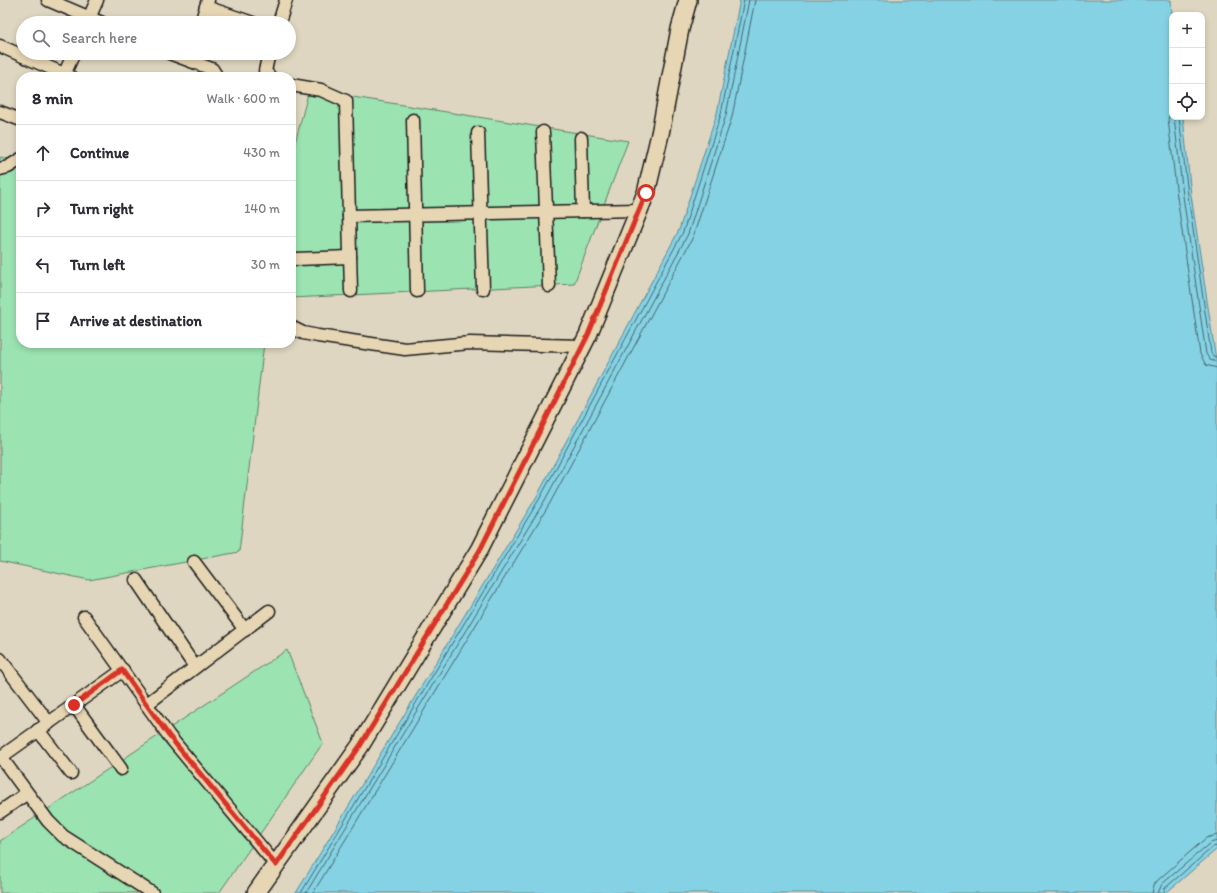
<!DOCTYPE html>
<meta charset="utf-8">
<style>
:root{--surface:#fff;--page:#f2f2f3;--text:#2b2b33;--muted:#7c7c81;--line:#e1e1e2}
body{margin:0;font-family:Itim,sans-serif;background:var(--page);color:var(--text)}
.controls{position:absolute;right:12px;top:12px;display:grid;overflow:hidden;border-radius:8px;box-shadow:0 2px 6px #0003}
.controls button{width:36px;height:36px;display:grid;place-items:center;padding:0;border:0;border-bottom:1px solid var(--line);background:var(--surface);color:var(--text);font:20px sans-serif}
.stop{position:absolute;width:12px;height:12px;margin:-9px;border:3px solid #d93025;border-radius:50%;background:#fff}
.stop.end{background:#d93025;border-color:#fff;box-shadow:0 1px 4px #0008}
.list{margin:0;padding:0;list-style:none}
h2{display:flex;justify-content:space-between;align-items:center;height:52px;margin:0;padding:0 16px;font-size:17px}
h2 small{font-size:13px;font-weight:400;color:var(--muted)}
.list li{display:grid;grid-template-columns:26px 1fr auto;gap:12px;align-items:center;box-sizing:border-box;height:56px;padding:0 16px;border-top:1px solid var(--line)}
.list b{display:block;font-size:15px;white-space:nowrap}
.list em{font-size:13px;font-style:normal;color:var(--muted)}
.icon{flex:none;width:22px;height:22px;fill:none;stroke:currentColor;stroke-width:2;stroke-linecap:round;stroke-linejoin:round}
.map{position:relative;flex:none;width:1217px;height:893px;overflow:hidden}
.search{position:absolute;background:var(--surface);box-shadow:0 2px 6px #0003;left:16px;top:16px;width:280px;height:44px;display:flex;align-items:center;gap:10px;box-sizing:border-box;padding:0 14px;border-radius:22px;color:var(--muted);font-size:15px}
.panel{position:absolute;background:var(--surface);box-shadow:0 2px 6px #0003;left:16px;top:72px;width:280px;height:276px;border-radius:16px}
.map>svg:first-child{display:block}
</style>
<div class="map">
<svg width="1217" height="893" viewBox="0 0 1217 893">
<rect width="100%" height="100%" fill="#dfd6c1"/>
<filter id="ink" filterUnits="userSpaceOnUse"><feTurbulence type="fractalNoise" baseFrequency=".025" numOctaves="2"/><feDisplacementMap in="SourceGraphic" scale="8" xChannelSelector="R" yChannelSelector="G"/><feConvolveMatrix kernelMatrix="1 2 1 2 8 2 1 2 1" color-interpolation-filters="sRGB"/></filter>
<g filter="url(#ink)">
<g fill="#9be3b1" stroke="#5c8066">
<path d="M 309,90 L 628,141 L 574,284 L 291,298 L 291,158 Z"/>
<path d="M 0,157 L 21,162 L 21,343 L 264,343 L 239,552 L 89,580 L 0,561 Z"/>
<path d="M 287,650 L 323,743 L 219,893 L 0,893 L 0,841 Z"/>
</g>
<path fill="#85d2e4" stroke="#5b8994" d="M 740,0 L 1171,0 L 1172,15 L 1172,117 L 1183,117 L 1191,195 L 1217,366 L 1217,849 L 1166,893 L 296,893 L 537,496 L 679,230 L 717,113 Z"/>
<g fill="none" stroke-linecap="round" stroke-linejoin="round">
<g stroke="#46656c" stroke-width="1">
<path d="M 1172,108 L 1168,119 L 1177,197 L 1200,354 L 1206,365 L 1217,368"/>
<path d="M 1174,117 L 1183,196 L 1206,354 L 1210,360 L 1217,362"/>
<path d="M 1179,117 L 1188,195 L 1211,353 L 1213,356 L 1217,357"/>
<path d="M 301,893 L 540,498 L 683,232 L 721,114 L 744,0"/>
<path d="M 306,893 L 545,500 L 688,234 L 726,115 L 749,0"/>
<path d="M 313,893 L 550,503 L 693,237 L 732,117 L 755,0"/>
<path d="M 1152,893 L 1154,885 L 1158,880 L 1206,838 L 1217,835"/>
<path d="M 1158,893 L 1162,884 L 1210,843 L 1217,841"/>
<path d="M 1164,893 L 1165,888 L 1213,847 L 1217,846"/>
</g>
<g stroke="#1c1c1c" stroke-width="15">
<g id="street">
<path d="M 48,0 L 102,23"/>
<path d="M 206,7 L 253,23"/>
<path d="M 87,23 L 97,0"/>
<path d="M 201,23 L 208,0"/>
<path d="M 279,23 L 286,0"/>
<path d="M 0,46 L 71,77"/>
<path d="M 169,53 L 212,69 L 217,77"/>
<path d="M 269,53 L 265,71 L 270,77"/>
<path d="M 63,77 L 74,53"/>
<path d="M 291,85 L 321,90 L 346,101 L 351,291"/>
<path d="M 0,112 L 21,120"/>
<path d="M 413,120 L 417,291"/>
<path d="M 543,132 L 549,286"/>
<path d="M 478,133 L 483,289"/>
<path d="M 581,138 L 583,211"/>
<path d="M 0,169 L 8,167 L 21,159"/>
<path d="M 349,216 L 639,210"/>
<path d="M 296,259 L 350,257"/>
<path d="M 291,327 L 303,333 L 318,336 L 405,349 L 470,343 L 582,346"/>
<path d="M 194,562 L 245,630"/>
<path d="M 136,580 L 195,667"/>
<path d="M 84,617 L 169,736 L 276,865"/>
<path d="M 0,659 L 49,723"/>
<path d="M 147,704 L 269,611"/>
<path d="M 74,705 L 121,769"/>
<path d="M 38,730 L 71,773"/>
<path d="M 0,756 L 48,821 L 63,836 L 152,893"/>
<path d="M 1,757 L 123,670"/>
<path d="M 0,812 L 26,794"/>
</g>
</g>
<g stroke="#1c1c1c" stroke-width="20">
<path id="secondary" d="M 256,893 L 360,746 L 479,550 L 588,335 L 646,193 L 660,134 L 680,29 L 688,0"/>
</g>
<use href="#street" stroke="#e7d6b3" stroke-width="12"/>
<use href="#secondary" stroke="#e7d6b3" stroke-width="17"/>
</g>
</g>
<g fill="none" stroke-linecap="round" stroke-linejoin="round" filter="url(#ink)">
<path stroke="#d93025" stroke-width="5" d="M 74,705 L 122,670 L 169,736 L 276,865 L 360,746 L 480,550 L 588,335 L 646,193"/>
</g>
</svg>
<div class="controls">
<button>+</button>
<button>−</button>
<button><svg class="icon" aria-label="locate" viewBox="0 0 24 24"><circle cx="12" cy="12" r="6"/><path d="M12 2v4M12 18v4M2 12h4M18 12h4"/></svg></button>
</div>
<div class="stop" style="left:646px;top:193px"></div>
<div class="stop end" style="left:74px;top:705px"></div>
<div class="search"><svg class="icon" aria-label="search" viewBox="0 0 24 24"><circle cx="10" cy="10" r="6"/><path d="M15 15l6 6"/></svg>Search here</div>
<section class="panel">
<h2>8 min<small>Walk · 600 m</small></h2>
<ul class="list">
<li><svg class="icon" aria-label="ahead" viewBox="0 0 24 24"><path d="M12 20V5M6 11l6-6 6 6"/></svg><div><b>Continue</b></div><em>430 m</em></li>
<li><svg class="icon" aria-label="right" viewBox="0 0 24 24"><path d="M7 20v-9h11M14 6l5 5-5 5"/></svg><div><b>Turn right</b></div><em>140 m</em></li>
<li><svg class="icon" aria-label="left" viewBox="0 0 24 24"><path d="M17 20v-9H6M10 6l-5 5 5 5"/></svg><div><b>Turn left</b></div><em>30 m</em></li>
<li><svg class="icon" aria-label="arrive" viewBox="0 0 24 24"><path d="M6 21V4h12l-3 4 3 4H6"/></svg><div><b>Arrive at destination</b></div></li>
</ul>
</section>
</div>
